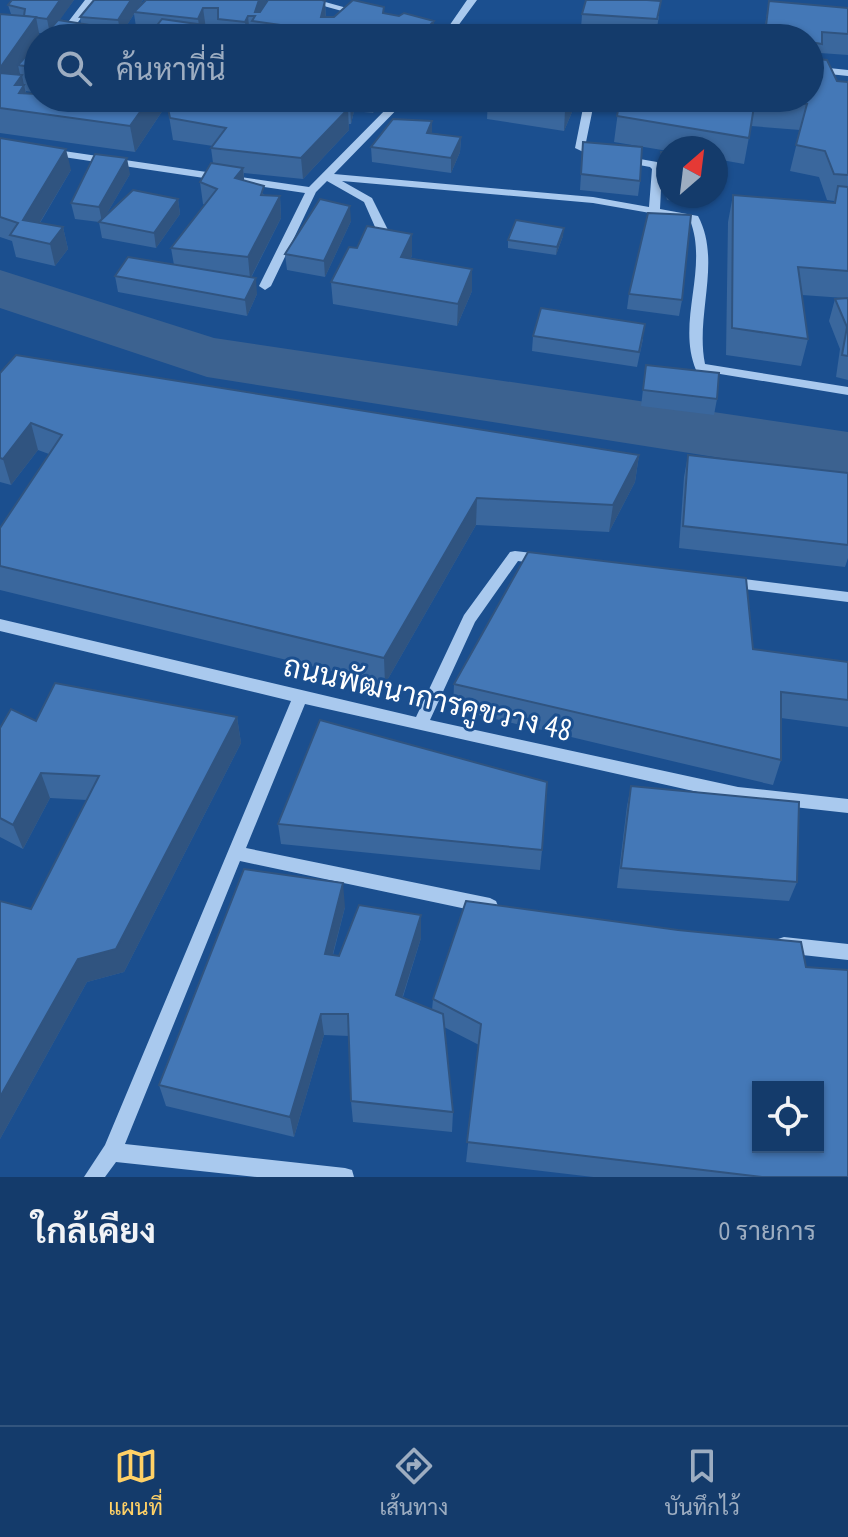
<!DOCTYPE html>
<html lang="th">
<meta charset="utf-8">
<style>
:root{--surface:#143b6b;--page:#1d4271;--text:#f1f3f6;--muted:#9dadc1;--line:#33557e;--accent:#ffd166}
body{margin:0;font-family:"PT Sans Narrow",Sarabun,sans-serif;background:var(--page);color:var(--text)}
.controls{position:absolute;right:24px;bottom:24px;display:grid;overflow:hidden;border-radius:0px;box-shadow:0 2px 6px #0004}
.controls button{width:72px;height:72px;display:grid;place-items:center;padding:0;border:0;border-bottom:2px solid var(--line);background:var(--surface);color:var(--text);font:40px sans-serif}
.compass{position:absolute;left:656px;top:136px;width:72px;height:72px;border-radius:50%;background:var(--surface);box-shadow:0 2px 6px #0004;rotate:28deg}
.list{margin:0;padding:0;list-style:none}
h2{display:flex;justify-content:space-between;align-items:center;height:104px;margin:0;padding:0 32px;font-size:34px}
h2 small{font-size:26px;font-weight:400;color:var(--muted)}
.icon{flex:none;width:44px;height:44px;fill:none;stroke:currentColor;stroke-width:2;stroke-linecap:round;stroke-linejoin:round}
.map{position:relative;flex:none;width:848px;height:1177px;overflow:hidden}
.search{position:absolute;background:var(--surface);box-shadow:0 2px 6px #0004;left:24px;right:24px;top:24px;height:88px;display:flex;align-items:center;gap:20px;box-sizing:border-box;padding:0 28px;border-radius:44px;color:var(--muted);font-size:30px}
.sheet{height:248px;background:var(--surface)}
nav{display:flex;justify-content:space-around;align-items:center;box-sizing:border-box;height:112px;border-top:2px solid var(--line);background:var(--surface);font-size:22px;color:var(--muted)}
nav a{display:grid;justify-items:center;gap:4px}
nav .on{color:var(--accent)}
.map>svg:first-child{display:block}
</style>
<div class="map">
<svg width="848" height="1177" viewBox="0 0 848 1177">
<rect width="100%" height="100%" fill="#1b4f8f"/>
<path fill="#3c6290" stroke="#9cc4f0" stroke-width="2" d="M 0,288 L 207,357 L 0,304 Z"/>
<g fill="none" stroke-linecap="round" stroke-linejoin="round">
<path fill="#3c6290" fill-rule="evenodd" d="M 0,270 L 214,338 L 848,432 L 848,478 L 207,377 L 0,308 Z"/>
<g fill="#a9c9ee" fill-rule="evenodd">
<path d="M 85,0 L 95,0 L 75,26 L 83,35 L 93,38 L 76,38 L 65,26 Z"/>
<path d="M 302,0 L 318,0 L 365,13 L 360,16 Z"/>
<path d="M 467,0 L 477,0 L 455,30 L 491,38 L 452,35 L 450,38 L 440,38 L 443,34 L 410,26 L 415,23 L 447,29 Z"/>
<path d="M 810,66 L 848,70 L 848,76 L 810,72 Z"/>
<path d="M 397,98 L 408,98 L 334,174 L 593,197 L 649,207 L 652,169 L 650,167 L 623,162 L 618,159 L 623,156 L 657,162 L 662,169 L 660,209 L 698,216 C 722,261 695,315 705,364 L 848,387 L 848,395 L 696,370 C 676,322 709,269 690,220 L 593,203 L 342,181 L 372,198 L 391,236 L 385,239 L 379,236 L 364,202 L 327,181 L 316,192 L 271,286 L 265,290 L 259,286 L 305,193 L 50,155 L 45,152 L 50,149 L 309,187 Z"/>
<path d="M 585,98 L 595,98 L 585,147 L 602,154 L 602,158 L 598,159 L 575,148 Z"/>
<path d="M 515,551 L 541,554 L 548,559 L 541,564 L 518,561 L 475,622 L 430,720 L 738,787 L 848,799 L 848,813 L 738,801 L 305,704 L 246,848 L 490,898 L 496,901 L 498,906 L 496,911 L 490,914 L 240,861 L 125,1144 L 345,1168 L 352,1170 L 354,1177 L 257,1177 L 116,1162 L 105,1177 L 84,1177 L 105,1145 L 291,701 L 0,631 L 0,619 L 416,717 L 464,615 L 510,552 Z"/>
<path d="M 728,577 L 848,592 L 848,602 L 728,587 L 721,582 Z"/>
<path d="M 784,937 L 848,944 L 848,960 L 784,953 L 778,951 L 775,945 L 778,939 Z"/>
</g>
</g>
<g fill="#3a679d" fill-rule="evenodd">
<path d="M 74,0 L 59,20 L 81,24 L 80,17 L 94,0 L 143,0 L 138,8 L 146,0 L 266,0 L 266,3 L 325,1 L 326,17 L 384,13 L 434,38 L 147,38 L 150,34 L 137,33 L 134,14 L 123,31 L 136,33 L 137,38 L 99,38 L 103,33 L 97,33 L 98,38 L 39,33 L 38,38 L 38,93 L 26,91 L 26,93 L 38,98 L 383,98 L 383,101 L 373,113 L 354,111 L 351,124 L 349,124 L 349,130 L 303,179 L 244,173 L 244,181 L 265,195 L 280,196 L 281,218 L 251,278 L 257,294 L 247,316 L 118,292 L 115,276 L 174,265 L 171,248 L 205,205 L 203,204 L 200,182 L 213,163 L 211,148 L 213,146 L 173,140 L 167,104 L 135,152 L 0,133 L 0,14 L 11,14 L 8,5 ZM 206,29 L 219,29 L 220,38 L 205,34 Z"/>
<path d="M 769,1 L 848,8 L 848,55 L 820,53 L 818,59 L 837,81 L 848,82 L 848,380 L 836,377 L 840,349 L 829,321 L 835,299 L 844,298 L 802,295 L 808,339 L 801,366 L 726,355 L 728,222 L 733,195 L 834,203 L 834,201 L 827,200 L 819,177 L 790,171 L 800,130 L 751,126 L 744,164 L 716,159 L 716,148 L 668,148 L 668,151 L 614,142 L 619,104 L 596,102 L 596,98 L 810,98 L 810,38 L 763,38 Z"/>
<path d="M 582,14 L 659,16 L 656,33 L 581,29 Z"/>
<path d="M 488,98 L 578,98 L 564,131 L 487,119 Z"/>
<path d="M 432,121 L 432,133 L 461,137 L 460,152 L 451,173 L 372,162 L 371,147 Z"/>
<path d="M 0,138 L 71,170 L 40,223 L 63,227 L 68,249 L 55,266 L 16,257 L 12,241 L 0,237 Z"/>
<path d="M 583,142 L 640,181 L 638,196 L 580,190 Z"/>
<path d="M 661,152 L 668,152 L 668,196 L 695,196 L 694,203 L 667,200 L 659,167 Z"/>
<path d="M 130,174 L 106,215 L 178,199 L 180,214 L 156,248 L 102,238 L 99,222 L 75,219 L 71,203 Z"/>
<path d="M 351,221 L 325,277 L 287,270 L 285,254 Z"/>
<path d="M 563,236 L 556,255 L 508,248 L 508,240 Z"/>
<path d="M 412,255 L 411,258 L 472,269 L 472,291 L 457,326 L 333,304 L 331,282 Z"/>
<path d="M 629,294 L 682,300 L 679,316 L 627,309 Z"/>
<path d="M 533,336 L 643,339 L 637,367 L 532,351 Z"/>
<path d="M 646,365 L 717,399 L 714,415 L 641,406 Z"/>
<path d="M 0,373 L 639,455 L 635,482 L 609,532 L 476,525 L 385,684 L 0,590 L 0,528 L 49,454 L 38,450 L 11,485 L 0,482 Z"/>
<path d="M 688,455 L 848,473 L 848,558 L 845,567 L 679,548 L 684,477 Z"/>
<path d="M 753,649 L 848,662 L 848,727 L 781,718 L 781,760 L 773,785 L 453,709 L 454,684 Z"/>
<path d="M 237,717 L 241,743 L 124,972 L 87,982 L 0,1139 L 0,901 L 31,909 L 87,800 L 50,798 L 23,849 L 0,837 L 0,728 L 36,721 Z"/>
<path d="M 631,786 L 797,882 L 789,901 L 617,888 L 627,806 Z"/>
<path d="M 278,824 L 542,850 L 540,870 L 281,844 Z"/>
<path d="M 345,907 L 333,955 L 339,956 L 421,938 L 403,997 L 432,1010 L 433,999 L 848,1177 L 593,1177 L 466,1162 L 479,1045 L 444,1027 L 453,1112 L 452,1132 L 353,1122 L 351,1101 L 349,1036 L 324,1035 L 294,1137 L 166,1106 L 159,1085 Z"/>
</g>
<g fill="#305480">
<path d="M 60,0 L 74,0 L 50,34 L 47,19 Z"/>
<path d="M 131,0 L 143,0 L 135,12 L 134,12 L 134,14 L 121,35 L 118,20 Z"/>
<path d="M 259,0 L 266,0 L 266,2 L 260,22 L 255,12 Z"/>
<path d="M 325,1 L 326,21 L 321,17 Z"/>
<path d="M 203,8 L 206,29 L 201,38 L 198,19 Z"/>
<path d="M 248,16 L 250,36 L 247,38 L 245,22 Z"/>
<path d="M 36,17 L 40,38 L 38,38 L 38,47 L 18,65 L 20,74 L 3,99 L 0,87 L 0,68 Z"/>
<path d="M 434,21 L 434,38 L 418,38 Z"/>
<path d="M 314,25 L 315,38 L 310,38 L 309,29 Z"/>
<path d="M 96,26 L 98,38 L 86,38 Z"/>
<path d="M 22,75 L 24,85 L 30,111 L 15,85 Z"/>
<path d="M 150,98 L 171,98 L 135,152 L 130,126 Z"/>
<path d="M 351,98 L 354,98 L 354,111 L 351,124 L 350,103 Z"/>
<path d="M 373,98 L 383,98 L 383,101 L 373,113 Z"/>
<path d="M 570,98 L 578,98 L 564,131 L 565,110 Z"/>
<path d="M 348,109 L 349,130 L 303,179 L 301,158 Z"/>
<path d="M 432,121 L 432,136 L 427,133 Z"/>
<path d="M 461,137 L 460,152 L 451,173 L 451,158 Z"/>
<path d="M 66,149 L 71,170 L 30,239 L 23,220 Z"/>
<path d="M 127,158 L 130,174 L 102,222 L 99,207 Z"/>
<path d="M 243,168 L 245,189 L 235,178 Z"/>
<path d="M 280,196 L 281,218 L 250,279 L 248,257 Z"/>
<path d="M 178,199 L 180,214 L 156,248 L 154,233 Z"/>
<path d="M 350,206 L 351,221 L 325,277 L 324,261 Z"/>
<path d="M 63,227 L 68,249 L 55,266 L 50,244 Z"/>
<path d="M 564,228 L 563,236 L 556,255 L 557,247 Z"/>
<path d="M 412,234 L 412,255 L 401,278 L 401,257 Z"/>
<path d="M 472,269 L 472,291 L 457,326 L 458,304 Z"/>
<path d="M 256,278 L 257,294 L 247,316 L 245,300 Z"/>
<path d="M 31,423 L 38,450 L 11,485 L 3,459 Z"/>
<path d="M 639,455 L 635,482 L 609,532 L 613,505 Z"/>
<path d="M 477,498 L 476,525 L 385,684 L 384,658 Z"/>
<path d="M 237,717 L 241,743 L 124,972 L 87,982 L 0,1139 L 0,1097 L 78,959 Z"/>
<path d="M 41,773 L 50,798 L 23,849 L 13,825 Z"/>
<path d="M 343,883 L 345,907 L 327,976 L 325,954 Z"/>
<path d="M 421,915 L 421,938 L 396,1017 L 396,995 Z"/>
<path d="M 321,1014 L 324,1035 L 294,1137 L 290,1117 Z"/>
</g>
<g fill="#4478b7" stroke="#305480" stroke-width="2" fill-rule="evenodd">
<path d="M 12,0 L 60,0 L 47,19 L 24,16 L 25,9 L 8,5 Z"/>
<path d="M 94,0 L 131,0 L 118,20 L 80,17 Z"/>
<path d="M 146,0 L 259,0 L 255,12 L 260,12 L 268,0 L 322,0 L 325,1 L 321,17 L 334,17 L 353,0 L 384,7 L 383,13 L 399,16 L 404,13 L 434,21 L 418,38 L 373,38 L 379,32 L 363,33 L 348,26 L 314,25 L 309,29 L 252,21 L 255,16 L 248,16 L 245,22 L 218,19 L 218,8 L 203,8 L 198,19 L 134,12 Z"/>
<path d="M 586,0 L 647,0 L 661,1 L 657,19 L 582,14 Z"/>
<path d="M 769,1 L 848,8 L 848,34 L 822,32 L 822,44 L 810,42 L 810,38 L 779,38 L 780,28 L 766,26 Z"/>
<path d="M 0,14 L 36,17 L 0,68 Z"/>
<path d="M 162,19 L 204,25 L 205,34 L 222,38 L 147,38 Z"/>
<path d="M 58,20 L 96,26 L 86,38 L 42,38 Z"/>
<path d="M 451,26 L 535,38 L 448,38 Z"/>
<path d="M 250,28 L 276,33 L 272,38 L 242,38 Z"/>
<path d="M 283,28 L 318,34 L 316,38 L 279,38 Z"/>
<path d="M 107,29 L 136,33 L 134,38 L 99,38 Z"/>
<path d="M 38,43 L 38,68 L 18,65 Z"/>
<path d="M 810,58 L 827,60 L 837,81 L 848,82 L 848,175 L 834,174 L 825,151 L 796,145 L 807,104 L 755,100 L 749,138 L 617,116 L 620,98 L 644,98 L 695,107 L 695,98 L 810,98 Z"/>
<path d="M 0,73 L 22,75 L 15,85 L 24,85 L 19,93 L 38,94 L 38,98 L 150,98 L 130,126 L 0,108 Z"/>
<path d="M 171,98 L 216,98 L 348,109 L 301,158 L 211,148 L 226,128 L 170,118 L 167,104 Z"/>
<path d="M 316,98 L 351,98 L 350,103 Z"/>
<path d="M 488,98 L 570,98 L 565,110 Z"/>
<path d="M 393,119 L 432,121 L 427,133 L 461,137 L 451,158 L 371,147 Z"/>
<path d="M 0,138 L 66,149 L 23,220 L 63,227 L 50,244 L 10,235 L 18,223 L 0,217 Z"/>
<path d="M 583,142 L 642,147 L 640,181 L 581,174 Z"/>
<path d="M 661,152 L 668,152 L 668,179 Z"/>
<path d="M 95,154 L 127,158 L 99,207 L 71,203 Z"/>
<path d="M 211,163 L 243,168 L 235,178 L 264,186 L 261,195 L 280,196 L 248,257 L 171,248 L 217,189 L 200,182 Z"/>
<path d="M 838,186 L 848,187 L 848,271 L 798,267 L 808,339 L 732,328 L 733,195 L 835,203 Z"/>
<path d="M 133,190 L 178,199 L 154,233 L 99,222 Z"/>
<path d="M 320,199 L 350,206 L 324,261 L 285,254 Z"/>
<path d="M 648,213 L 691,215 L 682,300 L 629,294 Z"/>
<path d="M 516,220 L 564,228 L 557,247 L 508,240 Z"/>
<path d="M 367,226 L 412,234 L 401,257 L 472,269 L 458,304 L 331,282 L 349,247 L 357,248 Z"/>
<path d="M 128,257 L 256,278 L 245,300 L 115,276 Z"/>
<path d="M 848,298 L 848,356 L 842,355 L 847,327 L 835,299 Z"/>
<path d="M 541,308 L 645,324 L 639,352 L 533,336 Z"/>
<path d="M 16,355 L 639,455 L 613,505 L 477,498 L 384,658 L 0,566 L 0,528 L 62,435 L 31,423 L 3,459 L 0,458 L 0,373 Z"/>
<path d="M 646,365 L 719,373 L 717,399 L 643,390 Z"/>
<path d="M 688,455 L 848,473 L 848,545 L 683,526 Z"/>
<path d="M 528,552 L 746,578 L 753,649 L 848,662 L 848,700 L 781,692 L 781,760 L 454,684 Z"/>
<path d="M 55,683 L 237,717 L 116,949 L 78,959 L 0,1097 L 0,901 L 31,909 L 99,776 L 41,773 L 13,825 L 0,818 L 0,728 L 11,709 L 36,721 Z"/>
<path d="M 320,720 L 547,782 L 542,850 L 278,824 Z"/>
<path d="M 631,786 L 799,802 L 797,882 L 621,868 Z"/>
<path d="M 244,869 L 343,883 L 325,954 L 339,956 L 359,905 L 421,915 L 396,995 L 443,1014 L 453,1112 L 351,1101 L 348,1014 L 321,1014 L 290,1117 L 159,1085 Z"/>
<path d="M 466,901 L 678,930 L 801,942 L 806,967 L 848,970 L 848,1177 L 762,1177 L 467,1142 L 481,1024 L 433,999 ZM 758,1087 L 818,1087 L 818,1147 L 758,1147 Z"/>
</g>
<g text-anchor="middle" dominant-baseline="central" stroke-width="6" stroke-linejoin="round" paint-order="stroke">
<g font-size="30" fill="#fff" stroke="#1b4f8f">
<text transform="translate(428 697) rotate(13)">ถนนพัฒนาการคูขวาง 48</text>
</g>
</g>
</svg>
<div class="controls">
<button><svg class="icon" aria-label="locate" viewBox="0 0 24 24"><circle cx="12" cy="12" r="6"/><path d="M12 2v4M12 18v4M2 12h4M18 12h4"/></svg></button>
</div>
<svg class="compass" viewBox="-18 -18 36 36"><path d="M0-13l5 13h-10z" fill="#e53935"/><path d="M0 13l5-13h-10z" fill="#9dadc1"/></svg>
<div class="search"><svg class="icon" aria-label="search" viewBox="0 0 24 24"><circle cx="10" cy="10" r="6"/><path d="M15 15l6 6"/></svg>ค้นหาที่นี่</div>
</div>
<section class="sheet">
<h2>ใกล้เคียง<small>0 รายการ</small></h2>
<ul class="list">
</ul>
</section>
<nav>
<a class="on"><svg class="icon" aria-label="map" viewBox="0 0 24 24"><path d="M3 6l6-2 6 2 6-2v14l-6 2-6-2-6 2zM9 4v14M15 6v14"/></svg>แผนที่</a>
<a><svg class="icon" aria-label="directions" viewBox="0 0 24 24"><path d="M12 3l9 9-9 9-9-9zM9 14v-3h6M13 9l2 2-2 2"/></svg>เส้นทาง</a>
<a><svg class="icon" aria-label="saved" viewBox="0 0 24 24"><path d="M7 4h10v16l-5-4-5 4z"/></svg>บันทึกไว้</a>
</nav>
